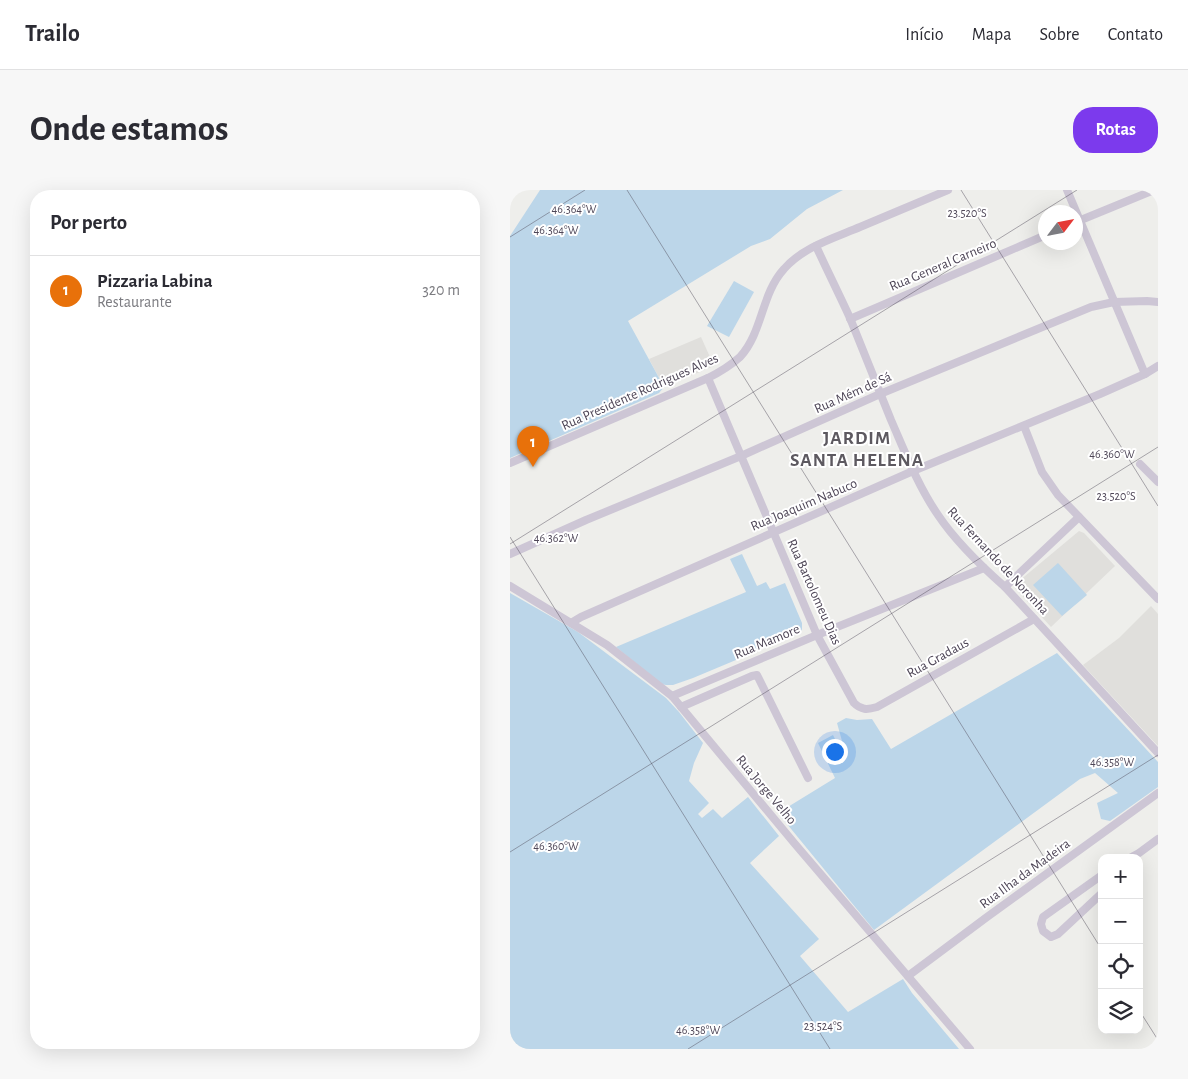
<!DOCTYPE html>
<html lang="pt">
<meta charset="utf-8">
<style>
:root{--surface:#fff;--page:#f7f7f7;--text:#2b2b33;--muted:#7c7c81;--line:#e1e1e2;--accent:#7c3aed}
body{margin:0;font-family:"Alegreya Sans",sans-serif;background:var(--page);color:var(--text)}
.controls{position:absolute;right:15px;bottom:15px;display:grid;overflow:hidden;border-radius:10px;box-shadow:0 5px 20px #0002}
.controls button{width:45px;height:45px;display:grid;place-items:center;padding:0;border:0;border-bottom:1px solid var(--line);background:var(--surface);color:var(--text);font:25px sans-serif}
.compass{position:absolute;left:528px;top:15px;width:45px;height:45px;border-radius:50%;background:var(--surface);box-shadow:0 5px 20px #0002;rotate:58deg}
.you{position:absolute;left:324px;top:561px;width:18px;height:18px;margin:-12px;border:4px solid #fff;border-radius:50%;background:#1a73e8;box-shadow:0 0 0 8px #1a73e833}
.badge{display:grid;place-items:center;width:32px;height:32px;border-radius:50%;background:var(--accent);color:#fff;font-size:16px;font-weight:700}
.pin{position:absolute;translate:-50% -41px;filter:drop-shadow(0 1px 2px #0008)}
.pin::after{content:'';position:absolute;top:26px;width:18px;height:15px;background:inherit;clip-path:polygon(0 0,100% 0,50% 100%)}
.list{margin:0;padding:0;list-style:none}
h2{display:flex;justify-content:space-between;align-items:center;height:65px;margin:0;padding:0 20px;font-size:21px}
h2 small{font-size:16px;font-weight:400;color:var(--muted)}
.list li{display:grid;grid-template-columns:32px 1fr auto;gap:15px;align-items:center;box-sizing:border-box;height:70px;padding:0 20px;border-top:1px solid var(--line)}
.list b{display:block;font-size:19px;white-space:nowrap}
.list p{margin:0;font-size:16px;white-space:nowrap;color:var(--muted)}
.list em{font-size:16px;font-style:normal;color:var(--muted)}
.icon{flex:none;width:28px;height:28px;fill:none;stroke:currentColor;stroke-width:2;stroke-linecap:round;stroke-linejoin:round}
.map{position:relative;flex:none;width:648px;height:859px;overflow:hidden;border-radius:20px}
header{display:flex;align-items:center;gap:30px;box-sizing:border-box;height:70px;padding:0 25px;background:var(--surface);border-bottom:1px solid var(--line)}
header strong{font-size:24px}
nav{display:flex;gap:28px;margin-inline-start:auto;font-size:18px}
.intro{display:flex;align-items:center;justify-content:space-between;box-sizing:border-box;height:120px;padding:0 30px}
h1{margin:0;font-size:35px}
.button{padding:12px 22px;border-radius:20px;background:var(--accent);color:#fff;font-size:18px;font-weight:700}
main{display:flex;gap:30px;padding:0 30px}
aside{flex:1;background:var(--surface);border-radius:20px;box-shadow:0 5px 20px #0002}
.map>svg:first-child{display:block}
</style>
<header>
<strong>Trailo</strong>
<nav><a>Início</a><a>Mapa</a><a>Sobre</a><a>Contato</a></nav>
</header>
<div class="intro"><h1>Onde estamos</h1><a class="button">Rotas</a></div>
<main>
<aside>
<h2>Por perto<small></small></h2>
<ul class="list">
<li><span class="badge" style="background:#e8710a">1</span><div><b>Pizzaria Labina</b><p>Restaurante</p></div><em>320 m</em></li>
</ul>
</aside>
<div class="map">
<svg width="648" height="859" viewBox="0 0 648 859">
<rect width="100%" height="100%" fill="#eeeeeb"/>
<g fill="#e0dfdc">
<path d="M 191,147 L 204,176 L 154,197 L 139,169 Z"/>
<path d="M 569,341 L 574,343 L 605,376 L 541,437 L 503,396 Z"/>
<path d="M 641,416 L 648,424 L 648,556 L 573,475 L 609,448 Z"/>
</g>
<g fill="#bcd6e9">
<path d="M 30,0 L 333,0 L 297,19 L 260,49 L 241,56 L 118,131 L 154,197 L 149,203 L 0,268 L 0,46 Z"/>
<path d="M 224,91 L 244,102 L 219,147 L 197,136 Z"/>
<path d="M 232,364 L 247,396 L 256,392 L 260,399 L 275,393 L 292,433 L 292,439 L 290,443 L 183,488 L 163,495 L 156,495 L 151,494 L 106,457 L 236,402 L 220,369 Z"/>
<path d="M 548,373 L 577,405 L 552,426 L 523,395 Z"/>
<path d="M 0,403 L 68,442 L 156,508 L 169,522 L 193,553 L 184,573 L 179,591 L 199,613 L 188,624 L 192,628 L 203,619 L 212,628 L 238,607 L 269,646 L 240,673 L 309,749 L 290,766 L 338,822 L 393,789 L 402,803 L 449,859 L 0,859 Z"/>
<path d="M 547,463 L 648,572 L 648,597 L 600,631 L 591,629 L 587,613 L 608,603 L 585,583 L 570,589 L 364,740 L 268,623 L 325,588 L 308,553 L 323,545 L 327,553 L 332,551 L 327,533 L 336,528 L 347,530 L 362,529 L 381,559 Z"/>
</g>
<g fill="none" stroke-linecap="round" stroke-linejoin="round">
<g stroke="#cdc6d5" stroke-width="8">
<path d="M 557,0 L 635,184"/>
<path d="M 566,32 L 644,0"/>
<path d="M 306,56 C 317,80 329,104 340,128 C 354,162 367,196 381,230 C 395,262 408,296 428,325 C 446,352 470,375 495,397 L 648,563"/>
<path d="M 340,129 L 536,45"/>
<path d="M 198,188 L 307,445 L 344,513 C 351,520 357,520 367,517 L 524,429"/>
<path d="M 514,236 L 532,282 L 548,305 L 648,409"/>
<path d="M 0,273 L 198,188 C 210,182 220,176 230,167 C 253,142 251,104 274,79 C 293,57 324,48 350,37 C 379,25 409,12 438,0"/>
<path d="M 630,274 L 648,292"/>
<path d="M 0,364 L 76,330 L 231,266 L 370,204 L 581,117 L 604,112 L 637,111 L 648,112"/>
<path d="M 0,396 L 97,455 L 162,506 L 285,654 L 460,859"/>
<path d="M 495,397 L 569,327"/>
<path d="M 61,433 L 71,427 L 403,281 L 590,204 L 635,184 L 648,176"/>
<path d="M 162,506 L 307,445 L 474,378"/>
<path d="M 171,517 L 242,486 L 247,485 L 298,588"/>
<path d="M 620,668 L 629,663 L 648,649"/>
<path d="M 592,685 L 533,727 L 531,734 L 533,741 L 541,747 L 548,744 L 592,703"/>
<path d="M 398,786 L 477,727 L 648,603"/>
</g>
</g>
<path fill="none" stroke="#4e4657" stroke-width="1" stroke-opacity="0.45" d="M 117,0 L 592,760M 451,0 L 648,316M 0,47 L 75,0M 0,347 L 320,859M 0,354 L 567,0M 0,662 L 648,257M 629,820 L 648,850M 178,859 L 648,565"/>
<g text-anchor="middle" dominant-baseline="central" stroke-width="4" stroke-linejoin="round" paint-order="stroke">
<g font-size="14" fill="#4e4657" stroke="#fff">
<text transform="translate(433 75) rotate(-23)">Rua General Carneiro</text>
<text transform="translate(130 202) rotate(-24)">Rua Presidente Rodrigues Alves</text>
<text transform="translate(343 203) rotate(-24)">Rua Mém de Sá</text>
<text transform="translate(294 315) rotate(-23)">Rua Joaquim Nabuco</text>
<text transform="translate(488 371) rotate(47)">Rua Fernando de Noronha</text>
<text transform="translate(304 402) rotate(66)">Rua Bartolomeu Dias</text>
<text transform="translate(257 452) rotate(-23)">Rua Mamore</text>
<text transform="translate(428 468) rotate(-29)">Rua Gradaus</text>
<text transform="translate(256 600) rotate(50)">Rua Jorge Velho</text>
<text transform="translate(515 684) rotate(-36)">Rua Ilha da Madeira</text>
</g>
<g font-size="19" font-weight="bold" letter-spacing="1" fill="#5d5960" stroke="#fff">
<text x="347" y="248">JARDIM<tspan x="347" dy="22">SANTA HELENA</tspan></text>
</g>
</g>
<g font-size="12" text-anchor="middle" fill="#4e4657" stroke="#fff" stroke-width="4" stroke-linejoin="round" paint-order="stroke">
<text x="64" y="23">46.364°W</text>
<text x="457" y="27">23.520°S</text>
<text x="46" y="44">46.364°W</text>
<text x="602" y="268">46.360°W</text>
<text x="606" y="310">23.520°S</text>
<text x="46" y="352">46.362°W</text>
<text x="602" y="576">46.358°W</text>
<text x="46" y="660">46.360°W</text>
<text x="313" y="840">23.524°S</text>
<text x="188" y="844">46.358°W</text>
</g>
</svg>
<div class="controls">
<button>+</button>
<button>−</button>
<button><svg class="icon" aria-label="locate" viewBox="0 0 24 24"><circle cx="12" cy="12" r="6"/><path d="M12 2v4M12 18v4M2 12h4M18 12h4"/></svg></button>
<button><svg class="icon" aria-label="layers" viewBox="0 0 24 24"><path d="M12 4l9 5-9 5-9-5zM3 14l9 5 9-5"/></svg></button>
</div>
<svg class="compass" viewBox="-18 -18 36 36"><path d="M0-13l5 13h-10z" fill="#e53935"/><path d="M0 13l5-13h-10z" fill="#7c7c81"/></svg>
<div class="you"></div>
<div class="pin badge" style="left:23px;top:277px;background:#e8710a">1</div>
</div>
</main>
